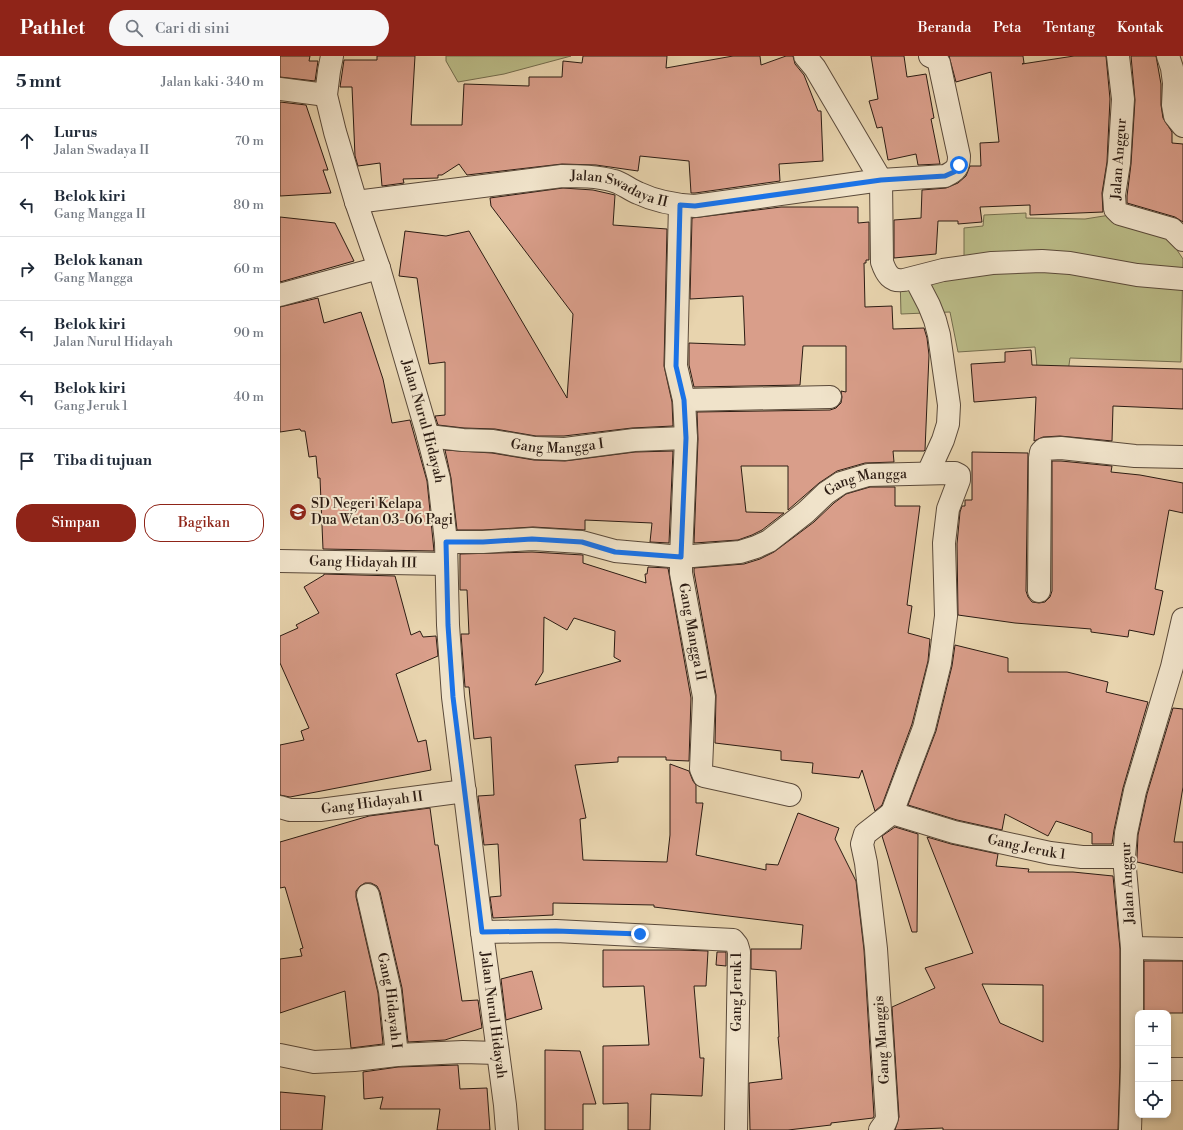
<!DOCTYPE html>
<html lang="id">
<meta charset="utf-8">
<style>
:root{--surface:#fff;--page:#f6f6f7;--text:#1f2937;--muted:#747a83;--line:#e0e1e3;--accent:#8f2418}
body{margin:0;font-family:"Libre Bodoni",serif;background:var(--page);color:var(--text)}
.controls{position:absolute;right:12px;bottom:12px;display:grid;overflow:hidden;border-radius:8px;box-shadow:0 2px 6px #0003}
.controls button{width:36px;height:36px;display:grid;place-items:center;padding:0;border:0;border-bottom:1px solid var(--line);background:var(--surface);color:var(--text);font:20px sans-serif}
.stop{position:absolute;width:12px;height:12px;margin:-9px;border:3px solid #1a73e8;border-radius:50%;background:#fff}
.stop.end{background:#1a73e8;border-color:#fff;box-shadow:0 1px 4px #0008}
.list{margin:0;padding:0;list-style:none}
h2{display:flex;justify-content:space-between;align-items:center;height:52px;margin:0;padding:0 16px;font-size:17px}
h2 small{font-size:13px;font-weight:400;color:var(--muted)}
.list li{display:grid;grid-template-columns:26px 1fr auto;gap:12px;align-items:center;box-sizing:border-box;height:64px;padding:0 16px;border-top:1px solid var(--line)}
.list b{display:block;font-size:15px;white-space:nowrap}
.list p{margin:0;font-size:13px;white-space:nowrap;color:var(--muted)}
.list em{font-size:13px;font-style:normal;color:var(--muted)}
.actions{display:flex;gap:8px;padding:12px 16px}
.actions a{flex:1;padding:9px 0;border:1px solid var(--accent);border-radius:16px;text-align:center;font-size:14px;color:var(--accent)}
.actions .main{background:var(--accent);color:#fff}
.icon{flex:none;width:22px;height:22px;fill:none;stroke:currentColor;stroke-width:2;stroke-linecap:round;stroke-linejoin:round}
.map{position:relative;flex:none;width:903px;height:1074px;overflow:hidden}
header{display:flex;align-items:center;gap:24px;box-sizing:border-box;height:56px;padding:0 20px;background:var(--accent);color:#fff}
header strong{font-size:19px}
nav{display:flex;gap:22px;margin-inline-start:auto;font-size:14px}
.search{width:280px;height:36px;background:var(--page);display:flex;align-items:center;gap:10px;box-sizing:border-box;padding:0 14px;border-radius:22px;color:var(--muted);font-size:15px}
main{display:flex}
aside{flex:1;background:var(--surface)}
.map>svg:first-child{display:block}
</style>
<header>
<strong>Pathlet</strong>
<div class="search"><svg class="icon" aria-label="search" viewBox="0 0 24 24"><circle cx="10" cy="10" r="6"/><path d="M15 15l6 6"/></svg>Cari di sini</div>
<nav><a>Beranda</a><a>Peta</a><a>Tentang</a><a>Kontak</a></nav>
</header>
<main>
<aside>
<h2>5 mnt<small>Jalan kaki · 340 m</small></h2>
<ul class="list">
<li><svg class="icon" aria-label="ahead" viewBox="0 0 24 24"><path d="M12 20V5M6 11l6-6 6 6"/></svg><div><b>Lurus</b><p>Jalan Swadaya II</p></div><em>70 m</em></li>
<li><svg class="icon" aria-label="left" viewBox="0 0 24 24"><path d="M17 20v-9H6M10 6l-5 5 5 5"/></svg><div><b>Belok kiri</b><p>Gang Mangga II</p></div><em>80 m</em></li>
<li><svg class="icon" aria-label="right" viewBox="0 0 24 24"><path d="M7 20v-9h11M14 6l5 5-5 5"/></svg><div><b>Belok kanan</b><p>Gang Mangga</p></div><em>60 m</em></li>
<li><svg class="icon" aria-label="left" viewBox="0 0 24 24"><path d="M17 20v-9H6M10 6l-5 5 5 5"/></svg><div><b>Belok kiri</b><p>Jalan Nurul Hidayah</p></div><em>90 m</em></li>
<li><svg class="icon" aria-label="left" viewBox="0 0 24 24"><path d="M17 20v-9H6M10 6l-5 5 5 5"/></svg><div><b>Belok kiri</b><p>Gang Jeruk 1</p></div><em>40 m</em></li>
<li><svg class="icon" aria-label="arrive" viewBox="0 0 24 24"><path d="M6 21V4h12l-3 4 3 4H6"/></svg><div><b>Tiba di tujuan</b></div></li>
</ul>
<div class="actions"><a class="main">Simpan</a><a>Bagikan</a></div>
</aside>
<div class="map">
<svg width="903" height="1074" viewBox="0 0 903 1074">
<rect width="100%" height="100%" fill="#e8d4ae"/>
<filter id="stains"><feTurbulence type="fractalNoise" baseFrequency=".005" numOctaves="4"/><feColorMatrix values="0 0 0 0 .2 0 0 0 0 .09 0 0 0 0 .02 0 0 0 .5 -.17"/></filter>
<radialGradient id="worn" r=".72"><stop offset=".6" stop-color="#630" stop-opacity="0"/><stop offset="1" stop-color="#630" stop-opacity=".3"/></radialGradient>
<g fill="#babb87" stroke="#736c4d">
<path d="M 166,0 L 291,0 L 224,18 L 178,26 L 166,5 Z"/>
<path d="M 746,157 L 746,162 L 805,163 L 830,159 L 889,182 L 903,203 L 901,306 L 790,302 L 787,323 L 758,321 L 755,291 L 678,296 L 670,256 L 621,258 L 620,220 L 684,205 L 684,172 L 703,170 L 704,159 Z"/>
</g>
<g fill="#d99e8a" stroke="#2c1c13" fill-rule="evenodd">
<path d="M 0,0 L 30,0 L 29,5 L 38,5 L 35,25 L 0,21 Z"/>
<path d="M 97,0 L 135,0 L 131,69 L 182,69 L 184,28 L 249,30 L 249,21 L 282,21 L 283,5 L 302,7 L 303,0 L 387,0 L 386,12 L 453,0 L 480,0 L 481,9 L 506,0 L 513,0 L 515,8 L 524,19 L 538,55 L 541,55 L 543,105 L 499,108 L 500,125 L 415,137 L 411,137 L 409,105 L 360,100 L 358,115 L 316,109 L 282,108 L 187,119 L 179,108 L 162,119 L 158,119 L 158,122 L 123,123 L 124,127 L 102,130 L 100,107 L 78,110 L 75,100 L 72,31 L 60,31 L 64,4 L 97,4 Z"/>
<path d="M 591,0 L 624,0 L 627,21 L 646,18 L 654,62 L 651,63 L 660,108 L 638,109 L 636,98 L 608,104 L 602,71 L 597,72 L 589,45 L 598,43 Z"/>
<path d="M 669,0 L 743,0 L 744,7 L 742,8 L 794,0 L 826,0 L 830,43 L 827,106 L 822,137 L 823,156 L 750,159 L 750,149 L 700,151 L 702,166 L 678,168 L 678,165 L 658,165 L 656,198 L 614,202 L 614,164 L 641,162 L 642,134 L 666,132 L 678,127 L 686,120 L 690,110 L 701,110 L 700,87 L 719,86 L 711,16 L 676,26 Z"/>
<path d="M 851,0 L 876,0 L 881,28 L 881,49 L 883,62 L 892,76 L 892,87 L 903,88 L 903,166 L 895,161 L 847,147 L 847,140 L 851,108 L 855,44 Z"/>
<path d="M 0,46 L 26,49 L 48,114 L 43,114 L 51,137 L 0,140 Z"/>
<path d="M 283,132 L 313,134 L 335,139 L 333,169 L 387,173 L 384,310 L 392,346 L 393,370 L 352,372 L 284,380 L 256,380 L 215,373 L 184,372 L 158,369 L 155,360 L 165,359 L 165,306 L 149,308 L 137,222 L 119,220 L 125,175 L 166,180 L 189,175 L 287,342 L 293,258 L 211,150 L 210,142 Z"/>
<path d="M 501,151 L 578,151 L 578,167 L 589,166 L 589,204 L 586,204 L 586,207 L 584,207 L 585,251 L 612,250 L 613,273 L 644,272 L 647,282 L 649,299 L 645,394 L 644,395 L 613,395 L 614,406 L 585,407 L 557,415 L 539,427 L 508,454 L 508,410 L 461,410 L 466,456 L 504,457 L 482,474 L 472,479 L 458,484 L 414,487 L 418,383 L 417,356 L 550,354 L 556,352 L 561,347 L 562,341 L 561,335 L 566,336 L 566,290 L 523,290 L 520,329 L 414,331 L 409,309 L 409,287 L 465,289 L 463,240 L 410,243 L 412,162 Z"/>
<path d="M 0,161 L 55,167 L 74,205 L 0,226 Z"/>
<path d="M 38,242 L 44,267 L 81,256 L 103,323 L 112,367 L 130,364 L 147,425 L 154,495 L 43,493 L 40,422 L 38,422 L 36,400 L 29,401 L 25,375 L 21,375 L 20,373 L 0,376 L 0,251 Z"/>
<path d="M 751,294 L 752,309 L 903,313 L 903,353 L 833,350 L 832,385 L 780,380 L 763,381 L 754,385 L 756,341 L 694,346 L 691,308 L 725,306 L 725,296 Z"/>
<path d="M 165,394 L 212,397 L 254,404 L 285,405 L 355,396 L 393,395 L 389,487 L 370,486 L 372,467 L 305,464 L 305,474 L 253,471 L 203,474 L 177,474 L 171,422 Z"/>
<path d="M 692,396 L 748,397 L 746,535 L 748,541 L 752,546 L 759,547 L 765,546 L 770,541 L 772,535 L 772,405 L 781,405 L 832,410 L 831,416 L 860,419 L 903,427 L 903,457 L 889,454 L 875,533 L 883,535 L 874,579 L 849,574 L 848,581 L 811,576 L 811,573 L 735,567 L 678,559 L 677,488 L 680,456 L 682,450 L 685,450 L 685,444 L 692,444 Z"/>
<path d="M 590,431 L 615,431 L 615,450 L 640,450 L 627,549 L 632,550 L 628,577 L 650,583 L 648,605 L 632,668 L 602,749 L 595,755 L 582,714 L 579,722 L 532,717 L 533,707 L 501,704 L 501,695 L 435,687 L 436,639 L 414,516 L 414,512 L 464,508 L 480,503 L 494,496 L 534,466 L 554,447 L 566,438 Z"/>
<path d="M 252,496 L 303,499 L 303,507 L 366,527 L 365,518 L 367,518 L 368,511 L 388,512 L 411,642 L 409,705 L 386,704 L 386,701 L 338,701 L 338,706 L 295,709 L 306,762 L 300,763 L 303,804 L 387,806 L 390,779 L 390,708 L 409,715 L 413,725 L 416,729 L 416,747 L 423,747 L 416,799 L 486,814 L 486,808 L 498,809 L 518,757 L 559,772 L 555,783 L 576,825 L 584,894 L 594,1060 L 593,1062 L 551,1067 L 551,1069 L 508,1074 L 470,1074 L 469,1027 L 502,1023 L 498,981 L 499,981 L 496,915 L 471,913 L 471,893 L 521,893 L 523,869 L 374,851 L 374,849 L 273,847 L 273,859 L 213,862 L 210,841 L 221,840 L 218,788 L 204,789 L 198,740 L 214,739 L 211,681 L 194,683 L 189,631 L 185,631 L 181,578 L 189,578 L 187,534 L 180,534 L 180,498 ZM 264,561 L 287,574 L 294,562 L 335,575 L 334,601 L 341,605 L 255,629 L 263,616 Z"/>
<path d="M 44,518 L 115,520 L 131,579 L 140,575 L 143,581 L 156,580 L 158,600 L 116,618 L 138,686 L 146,684 L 151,714 L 10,741 L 0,739 L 0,689 L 24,684 L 21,675 L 29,672 L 0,607 L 0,580 L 18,572 L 16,569 L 39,557 L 24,531 L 44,519 Z"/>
<path d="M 675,589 L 728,602 L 728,616 L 787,616 L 828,626 L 826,636 L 868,646 L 843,732 L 834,774 L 832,788 L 812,788 L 812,777 L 776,765 L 768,780 L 725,758 L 722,774 L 677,764 L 628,749 L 656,675 L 672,610 Z"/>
<path d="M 893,652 L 903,653 L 903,731 L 894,786 L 903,786 L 903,817 L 857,806 L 857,801 L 858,779 L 867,738 Z"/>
<path d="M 150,752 L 155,789 L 158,789 L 182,945 L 198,944 L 202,972 L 165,984 L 128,986 L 122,932 L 100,836 L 97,830 L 91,827 L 85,827 L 80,830 L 76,835 L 76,841 L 98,937 L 103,988 L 71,992 L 65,935 L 0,957 L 0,903 L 22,900 L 20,893 L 23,892 L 5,831 L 0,832 L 0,786 L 89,760 Z"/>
<path d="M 615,771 L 638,778 L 637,876 L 632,876 L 602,780 Z"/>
<path d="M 647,781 L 671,788 L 718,798 L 716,810 L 749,813 L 748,816 L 793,816 L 833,820 L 840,893 L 840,1011 L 838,1074 L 663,1074 L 663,1072 L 615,1074 L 619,1061 L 612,951 L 655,932 L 645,912 L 693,897 ZM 702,928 L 763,929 L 763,986 L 720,967 Z"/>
<path d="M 323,894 L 400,894 L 428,895 L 426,930 L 414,930 L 420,1002 L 424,1002 L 422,1040 L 371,1038 L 370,1074 L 348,1074 L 348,1047 L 323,1048 L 323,990 L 369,989 L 364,930 L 323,931 Z"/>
<path d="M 437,896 L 446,896 L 446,910 L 436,909 Z"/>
<rect x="864" y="905" width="39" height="52"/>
<path d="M 252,915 L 262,953 L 226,964 L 221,923 Z"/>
<path d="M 265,994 L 300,995 L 316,1048 L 303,1048 L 303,1074 L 265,1074 Z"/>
<path d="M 178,1009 L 180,1033 L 207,1032 L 210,1074 L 157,1074 L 160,1053 L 100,1053 L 103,1041 L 84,1043 L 83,1016 L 118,1011 Z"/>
<path d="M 0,1036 L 45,1040 L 42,1074 L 0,1074 Z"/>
</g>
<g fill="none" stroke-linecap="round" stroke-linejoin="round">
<g stroke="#5b4a3a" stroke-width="24">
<g id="minor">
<path d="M 525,0 L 535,12 L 601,124 L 602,206 C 606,218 611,226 624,224 L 663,214 L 712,207 L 762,205 L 790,207 L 857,219 L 903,223"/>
<path d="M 838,0 L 843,43 L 839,107 L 834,139 L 835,153 L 840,158 L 892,173 L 903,184"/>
<path d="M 888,0 L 892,12 L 894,27 L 893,49 L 895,60 L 903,70"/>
<path d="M 0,33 L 46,39"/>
<path id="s1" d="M 76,146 L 282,120 C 299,120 317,120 334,125 C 342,127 350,134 358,137 C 377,146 395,149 415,150 L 601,124 L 665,120 C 676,115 679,111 679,100 L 659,7 L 656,3 L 650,0"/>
<path id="s2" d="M 400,149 L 396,310 L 404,344 L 406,382 L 401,501 L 401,517 L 424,641 L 421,713 L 424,720 L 510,739"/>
<path d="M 635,222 L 649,249 L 655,264 L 659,279 L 669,349 L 668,368 L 663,384 L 648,417"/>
<path d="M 0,239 L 99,212"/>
<path d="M 404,344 L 550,341"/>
<path id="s3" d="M 148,380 L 183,384 L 213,385 L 255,392 L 285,393 L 354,384 L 406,382"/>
<path id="s4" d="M 166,486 L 203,486 L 252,483 L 302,486 L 335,495 L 401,501 L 460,496 L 476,491 L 489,485 L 526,456 L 546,437 L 561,427 L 588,419 L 670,417 L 675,417 L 679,419 L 679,424 L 668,453 L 664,487 L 666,560 L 660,607 L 644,672 L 612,757"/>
<path id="s5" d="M 0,505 L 166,508"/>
<path d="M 759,535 L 760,402 L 761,396 L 764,393 L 781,392 L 855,400 L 903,401"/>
<path id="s6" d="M 0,751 L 10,754 L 40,754 L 185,735"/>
<path id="s7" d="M 88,839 L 110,935 L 117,999"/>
<path d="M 202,876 L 276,875 L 453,884 L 457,889 L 459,896 L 456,1074"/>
<path d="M 852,892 L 903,893"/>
<path d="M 0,999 L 34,1006 L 74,1004 L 117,999 L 183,996 L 217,997"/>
<path d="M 888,1013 L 903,1013"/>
<path id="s8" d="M 600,1074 L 605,1067 L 607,1062 L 596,893 L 586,807 L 582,788 L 585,778 L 612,757 L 674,776 L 770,797 L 802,801 L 844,801"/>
<path d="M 850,1074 L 852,1011 L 852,892 L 844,801 L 846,777 L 855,735 L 892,611 L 903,563"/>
</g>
</g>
<g stroke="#5b4a3a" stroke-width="24">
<g id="tertiary">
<path id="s9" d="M 52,0 L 49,15 L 46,39 L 55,76 L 76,146 L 99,212 L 148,380 L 159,423 L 166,486 L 168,569 L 173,641 L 202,876 L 225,1049 L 227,1074"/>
</g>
</g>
<use href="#minor" stroke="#f0e3ca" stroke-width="22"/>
<use href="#tertiary" stroke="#f0e3ca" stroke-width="22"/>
</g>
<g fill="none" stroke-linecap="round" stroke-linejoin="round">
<path stroke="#1a73e8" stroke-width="5" d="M 360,878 L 276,875 L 202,876 L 173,641 L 168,569 L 166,486 L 203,486 L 252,483 L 302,486 L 335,496 L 401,501 L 406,382 L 404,344 L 396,310 L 400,149 L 415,150 L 601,124 L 665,120 L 674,116 L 679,109"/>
</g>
<defs>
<g id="school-disc" transform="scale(0.9)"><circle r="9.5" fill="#8f2418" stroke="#f0e3ca"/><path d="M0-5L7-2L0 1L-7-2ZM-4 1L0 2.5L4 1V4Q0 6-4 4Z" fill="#fff"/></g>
</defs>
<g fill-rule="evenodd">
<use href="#school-disc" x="18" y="456"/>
</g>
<g text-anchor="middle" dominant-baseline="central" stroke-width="4" stroke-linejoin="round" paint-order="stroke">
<g font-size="14" fill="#2c1c13" stroke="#f0e3ca">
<text transform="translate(839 103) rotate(-86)">Jalan Anggur</text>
<text stroke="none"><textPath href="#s1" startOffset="267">Jalan Swadaya II</textPath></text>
<text stroke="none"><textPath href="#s9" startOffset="380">Jalan Nurul Hidayah</textPath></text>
<text stroke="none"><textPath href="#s3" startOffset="130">Gang Mangga I</textPath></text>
<text stroke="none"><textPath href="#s4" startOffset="444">Gang Mangga</textPath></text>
<text stroke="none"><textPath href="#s5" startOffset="83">Gang Hidayah III</textPath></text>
<text stroke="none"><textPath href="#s2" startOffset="429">Gang Mangga II</textPath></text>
<text stroke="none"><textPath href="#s6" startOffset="93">Gang Hidayah II</textPath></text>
<text stroke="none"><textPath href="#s8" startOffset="473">Gang Jeruk 1</textPath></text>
<text transform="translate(848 827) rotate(-93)">Jalan Anggur</text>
<text transform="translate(457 936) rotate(-90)">Gang Jeruk 1</text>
<text stroke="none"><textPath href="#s7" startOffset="108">Gang Hidayah I</textPath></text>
<text stroke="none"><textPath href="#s9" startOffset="979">Jalan Nurul Hidayah</textPath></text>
<text transform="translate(602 984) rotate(-94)">Gang Manggis</text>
</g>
<g font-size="14" fill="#2c1c13" stroke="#f0e3ca" text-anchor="start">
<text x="31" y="448">SD Negeri Kelapa<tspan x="31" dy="16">Dua Wetan 03-06 Pagi</tspan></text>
</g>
</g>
<rect width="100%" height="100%" filter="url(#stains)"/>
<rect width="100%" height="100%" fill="url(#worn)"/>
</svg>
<div class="controls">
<button>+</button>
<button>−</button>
<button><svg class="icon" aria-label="locate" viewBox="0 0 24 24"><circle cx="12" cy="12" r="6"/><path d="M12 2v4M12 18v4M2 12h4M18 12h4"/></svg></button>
</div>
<div class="stop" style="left:679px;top:109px"></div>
<div class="stop end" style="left:360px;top:878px"></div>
</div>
</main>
